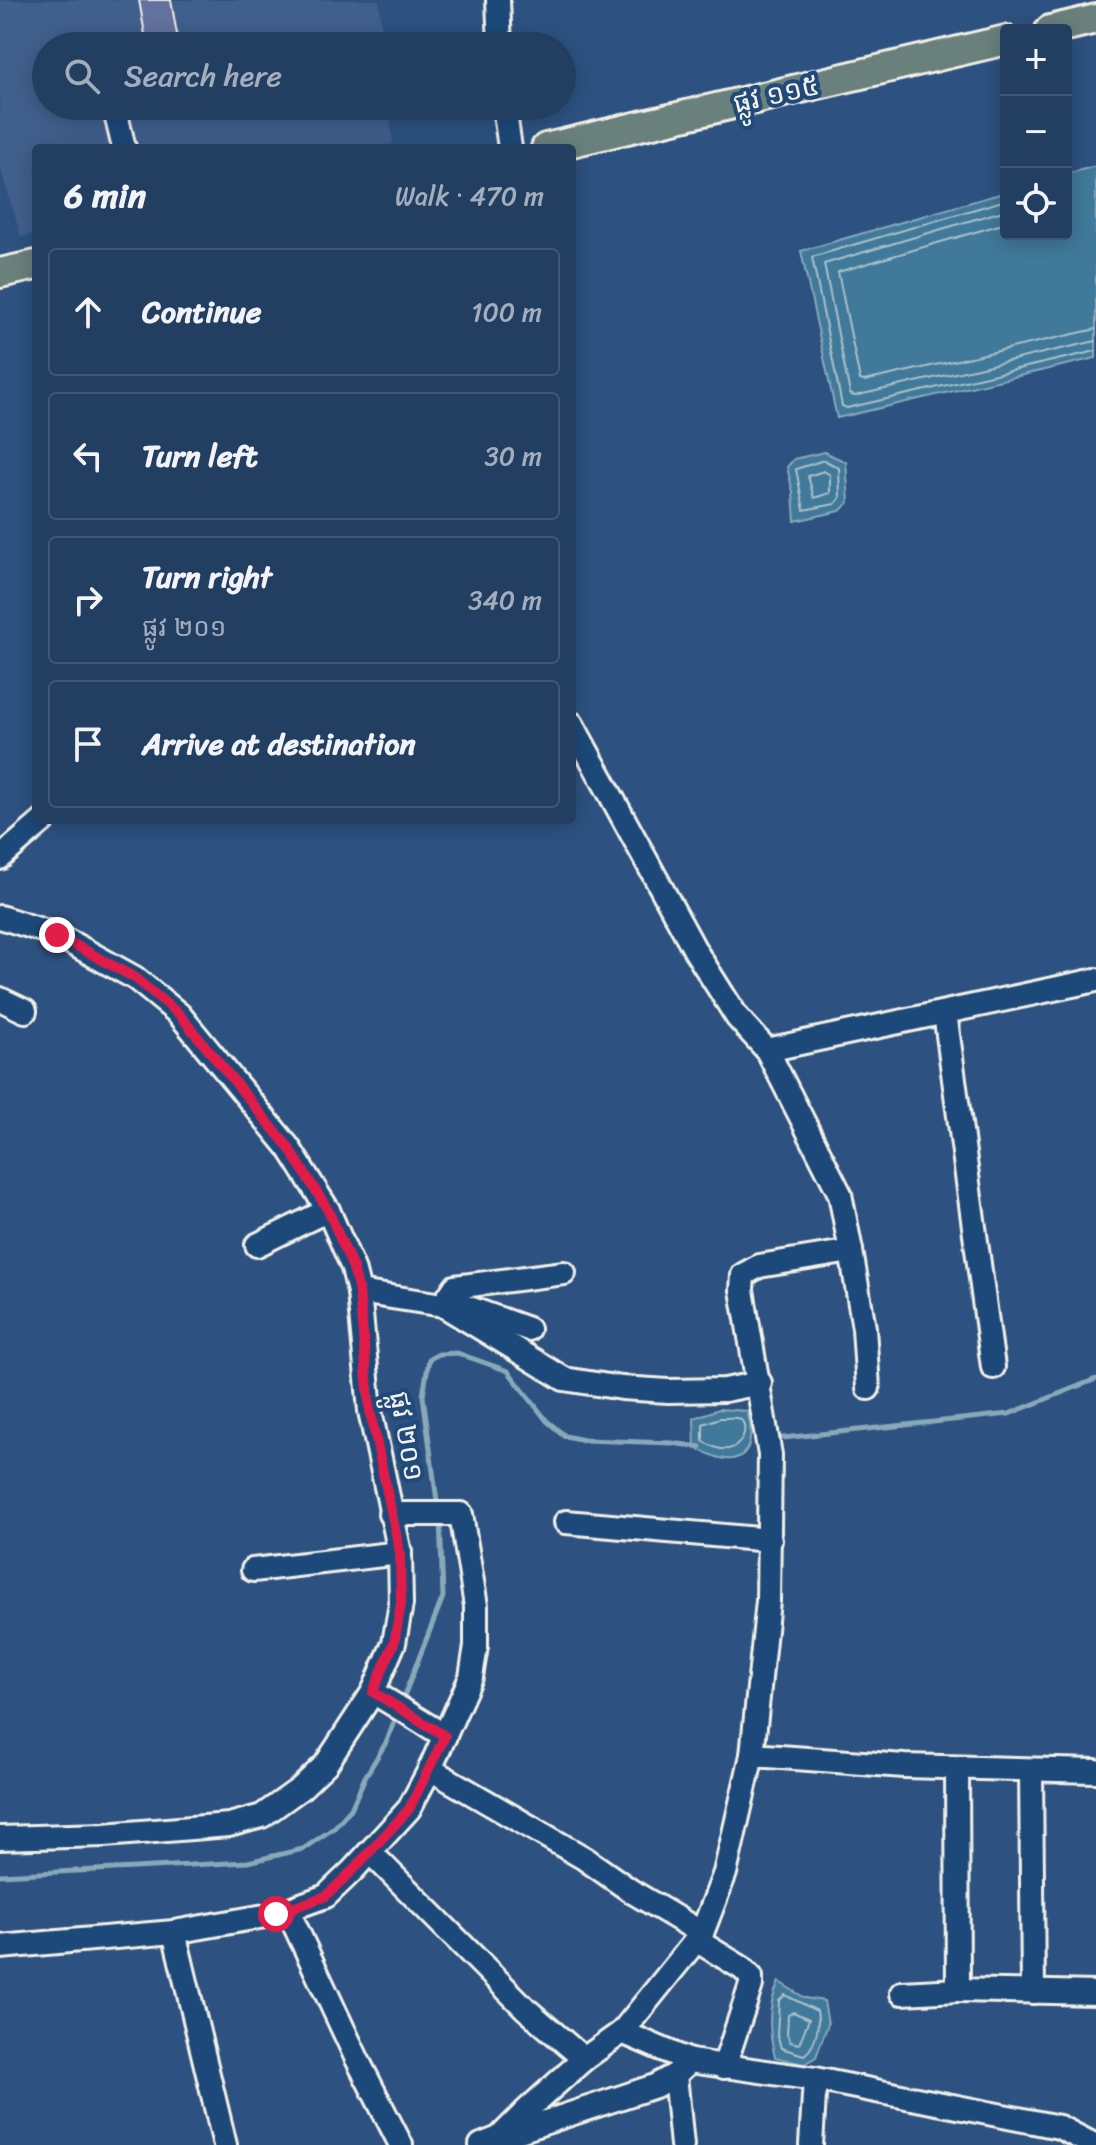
<!DOCTYPE html>
<meta charset="utf-8">
<style>
:root{--surface:#223e61;--page:#2a4567;--text:#f1f3f6;--muted:#a2aebd;--line:#3f5776}
body{margin:0;font-family:Sriracha,"Noto Sans Khmer",sans-serif;background:var(--page);color:var(--text)}
.controls{position:absolute;right:24px;top:24px;display:grid;overflow:hidden;border-radius:8px;box-shadow:0 4px 20px #0003}
.controls button{width:72px;height:72px;display:grid;place-items:center;padding:0;border:0;border-bottom:2px solid var(--line);background:var(--surface);color:var(--text);font:40px sans-serif}
.stop{position:absolute;width:24px;height:24px;margin:-18px;border:6px solid #e11d48;border-radius:50%;background:#fff}
.stop.end{background:#e11d48;border-color:#fff;box-shadow:0 2px 8px #0008}
.list{margin:0;padding:0;list-style:none}
h2{display:flex;justify-content:space-between;align-items:center;height:104px;margin:0;padding:0 32px;font-size:34px}
h2 small{font-size:26px;font-weight:400;color:var(--muted)}
.list li{display:grid;grid-template-columns:52px 1fr auto;gap:24px;align-items:center;box-sizing:border-box;height:128px;margin:0 16px 16px;padding:0 16px;border:2px solid var(--line);border-radius:8px}
.list b{display:block;font-size:30px;white-space:nowrap}
.list p{margin:0;font-size:26px;white-space:nowrap;color:var(--muted)}
.list em{font-size:26px;font-style:normal;color:var(--muted)}
.icon{flex:none;width:44px;height:44px;fill:none;stroke:currentColor;stroke-width:2;stroke-linecap:round;stroke-linejoin:round}
.map{position:relative;flex:none;width:1096px;height:2145px;overflow:hidden}
.search{position:absolute;background:var(--surface);box-shadow:0 4px 20px #0003;left:32px;top:32px;width:544px;height:88px;display:flex;align-items:center;gap:20px;box-sizing:border-box;padding:0 28px;border-radius:44px;color:var(--muted);font-size:30px}
.panel{position:absolute;background:var(--surface);box-shadow:0 4px 20px #0003;left:32px;top:144px;width:544px;height:680px;border-radius:8px}
.map>svg:first-child{display:block}
</style>
<div class="map">
<svg width="1096" height="2145" viewBox="0 0 1096 2145">
<rect width="100%" height="100%" fill="#2d5281"/>
<filter id="ink" filterUnits="userSpaceOnUse"><feTurbulence type="fractalNoise" baseFrequency=".0125" numOctaves="2"/><feDisplacementMap in="SourceGraphic" scale="16" xChannelSelector="R" yChannelSelector="G"/><feConvolveMatrix kernelMatrix="1 2 1 2 8 2 1 2 1" color-interpolation-filters="sRGB"/></filter>
<g filter="url(#ink)">
<path fill="#415e8c" d="M 0,0 L 379,0 L 383,46 L 46,46 L 46,106 L 389,106 L 393,144 L 378,148 L 36,148 L 36,234 L 21,237 L 0,167 Z"/>
<g fill="#40799a" stroke="#88a9b9" stroke-width="2">
<path d="M 1096,166 L 1096,358 L 837,418 L 801,251 L 1006,192 L 1006,234 L 1066,234 L 1066,174 Z"/>
<path d="M 824,452 L 846,462 L 849,502 L 840,511 L 795,521 L 793,492 L 787,467 L 794,459 Z"/>
<path d="M 719,1409 L 747,1411 C 752,1427 755,1455 732,1459 C 720,1461 706,1452 695,1448 L 694,1418 Z"/>
<path d="M 779,1982 L 805,1998 L 824,2001 L 828,2024 L 816,2057 L 804,2064 L 775,2057 C 768,2031 767,2006 779,1982 Z"/>
</g>
<g fill="none" stroke-linecap="round" stroke-linejoin="round">
<g stroke="#acc1c9" stroke-width="2">
<path d="M 1006,200 L 812,257 L 842,406 L 847,408 L 1096,351"/>
<path d="M 1006,210 L 824,264 L 850,394 L 854,396 L 1096,341"/>
<path d="M 1006,223 L 838,272 L 860,380 L 864,381 L 1096,329"/>
<path d="M 824,460 L 839,468 L 840,498 L 835,504 L 804,510 L 796,469 Z"/>
<path d="M 824,471 L 830,475 L 830,493 L 814,498 L 808,476 Z"/>
<path d="M 720,1418 C 724,1418 736,1417 740,1419 C 752,1427 739,1466 703,1441 L 703,1424 Z"/>
<path d="M 785,1995 L 817,2011 C 820,2024 816,2047 804,2055 L 781,2048 L 777,2035 L 779,2001 Z"/>
<path d="M 793,2012 L 809,2019 L 799,2044 L 790,2042 L 787,2034 L 788,2015 Z"/>
</g>
<g stroke="#88a9b9" stroke-width="5">
<path d="M 773,1439 L 1009,1414 L 1096,1379"/>
<path d="M 438,1509 L 423,1396 L 429,1359 L 439,1354 L 457,1353 L 508,1371 L 547,1421 L 565,1436 L 584,1440 L 672,1443 L 700,1447"/>
<path d="M 402,1701 L 443,1597 L 440,1519"/>
<path d="M 0,1875 L 248,1862 L 303,1849 L 334,1828 L 351,1809 L 365,1777 L 387,1741 L 397,1714"/>
</g>
</g>
<path fill="#63719f" stroke="#f4f1e8" stroke-width="2" d="M 139,0 L 171,0 L 179,46 L 147,46 Z"/>
<g fill="none" stroke-linecap="round" stroke-linejoin="round">
<g stroke="#f4f1e8" stroke-width="28">
<g id="minor">
<path d="M 498,0 L 500,46"/>
<path d="M 114,106 L 124,148"/>
<path d="M 504,106 L 510,148"/>
<path d="M 572,724 L 696,952 L 737,1017 L 767,1050 L 1096,980"/>
<path d="M 0,858 L 44,820"/>
<path d="M 0,917 L 57,935 L 135,978 L 179,1014 L 289,1148 L 328,1210 L 353,1268 L 359,1292 L 370,1411 L 400,1553 L 401,1604 L 394,1643 L 373,1692 L 326,1764 L 301,1788 L 262,1816 L 229,1825 L 104,1835 L 0,1838"/>
<path d="M 0,999 L 25,1011"/>
<path d="M 945,1013 L 993,1367"/>
<path d="M 257,1245 L 328,1210"/>
<path d="M 851,1251 L 864,1328 L 868,1388"/>
<path d="M 359,1292 L 443,1305 L 564,1379 L 622,1388 L 668,1391 L 725,1390 L 760,1383"/>
<path d="M 458,1304 L 528,1329"/>
<path d="M 443,1305 L 455,1287 L 564,1273"/>
<path d="M 566,1522 L 770,1540"/>
<path d="M 253,1570 L 400,1553"/>
<path d="M 373,1692 L 445,1736"/>
<path d="M 752,1755 L 904,1766 L 1096,1771"/>
<path d="M 957,1768 L 958,1990 L 1096,1993"/>
<path d="M 430,1769 L 584,1858 L 631,1891 L 702,1933"/>
<path d="M 1031,1771 L 1033,1992"/>
<path d="M 370,1852 L 526,2009 L 584,2059"/>
<path d="M 288,1911 L 357,2059 L 401,2145"/>
<path d="M 174,1932 L 225,2145"/>
<path d="M 696,1940 L 742,1968 L 751,1977 L 751,1985 L 724,2067"/>
<path d="M 0,1947 L 174,1932 L 276,1914 L 326,1896 L 353,1870 L 409,1809 L 430,1769 L 471,1677 L 476,1646 L 476,1606 L 461,1514 L 390,1514"/>
<path d="M 902,1993 L 958,1990"/>
<path d="M 622,2032 L 690,2061 L 815,2079 L 1059,2127 L 1094,2145"/>
<path d="M 675,2075 L 682,2145"/>
<path d="M 504,2136 L 655,2086 L 675,2075 L 690,2061"/>
<path d="M 481,2145 L 499,2138 L 527,2110 L 584,2059 L 622,2032 L 702,1933 L 725,1873 L 752,1755 L 768,1601 L 770,1455 L 742,1290 L 743,1275 L 759,1266 L 851,1251 L 840,1194 L 767,1050"/>
<path d="M 811,2145 L 815,2079"/>
</g>
</g>
<g stroke="#f4f1e8" stroke-width="34">
<g id="major">
<path d="M 1050,30 L 1096,19"/>
<path d="M 546,148 L 1006,40"/>
<path d="M 0,273 L 36,265"/>
</g>
</g>
<use href="#minor" stroke="#1f4a7a" stroke-width="22"/>
<use href="#major" stroke="#6a807d" stroke-width="28"/>
</g>
</g>
<g fill="none" stroke-linecap="round" stroke-linejoin="round" filter="url(#ink)">
<path stroke="#e11d48" stroke-width="10" d="M 57,935 L 135,978 L 179,1014 L 289,1148 L 328,1210 L 353,1268 L 359,1292 L 370,1411 L 400,1553 L 401,1604 L 394,1643 L 373,1692 L 445,1736 L 409,1809 L 353,1870 L 326,1896 L 276,1914"/>
</g>
<g text-anchor="middle" dominant-baseline="central" stroke-width="8" stroke-linejoin="round" paint-order="stroke">
<g font-size="28" fill="#f4f1e8" stroke="#1f4a7a">
<text transform="translate(776 94) rotate(-13)">ផ្លូវ ១១៥</text>
<text transform="translate(407 1436) rotate(80)">ផ្លូវ ២០១</text>
</g>
</g>
</svg>
<div class="controls">
<button>+</button>
<button>−</button>
<button><svg class="icon" aria-label="locate" viewBox="0 0 24 24"><circle cx="12" cy="12" r="6"/><path d="M12 2v4M12 18v4M2 12h4M18 12h4"/></svg></button>
</div>
<div class="stop" style="left:276px;top:1914px"></div>
<div class="stop end" style="left:57px;top:935px"></div>
<div class="search"><svg class="icon" aria-label="search" viewBox="0 0 24 24"><circle cx="10" cy="10" r="6"/><path d="M15 15l6 6"/></svg>Search here</div>
<section class="panel">
<h2>6 min<small>Walk · 470 m</small></h2>
<ul class="list">
<li><svg class="icon" aria-label="ahead" viewBox="0 0 24 24"><path d="M12 20V5M6 11l6-6 6 6"/></svg><div><b>Continue</b></div><em>100 m</em></li>
<li><svg class="icon" aria-label="left" viewBox="0 0 24 24"><path d="M17 20v-9H6M10 6l-5 5 5 5"/></svg><div><b>Turn left</b></div><em>30 m</em></li>
<li><svg class="icon" aria-label="right" viewBox="0 0 24 24"><path d="M7 20v-9h11M14 6l5 5-5 5"/></svg><div><b>Turn right</b><p>ផ្លូវ ២០១</p></div><em>340 m</em></li>
<li><svg class="icon" aria-label="arrive" viewBox="0 0 24 24"><path d="M6 21V4h12l-3 4 3 4H6"/></svg><div><b>Arrive at destination</b></div></li>
</ul>
</section>
</div>
